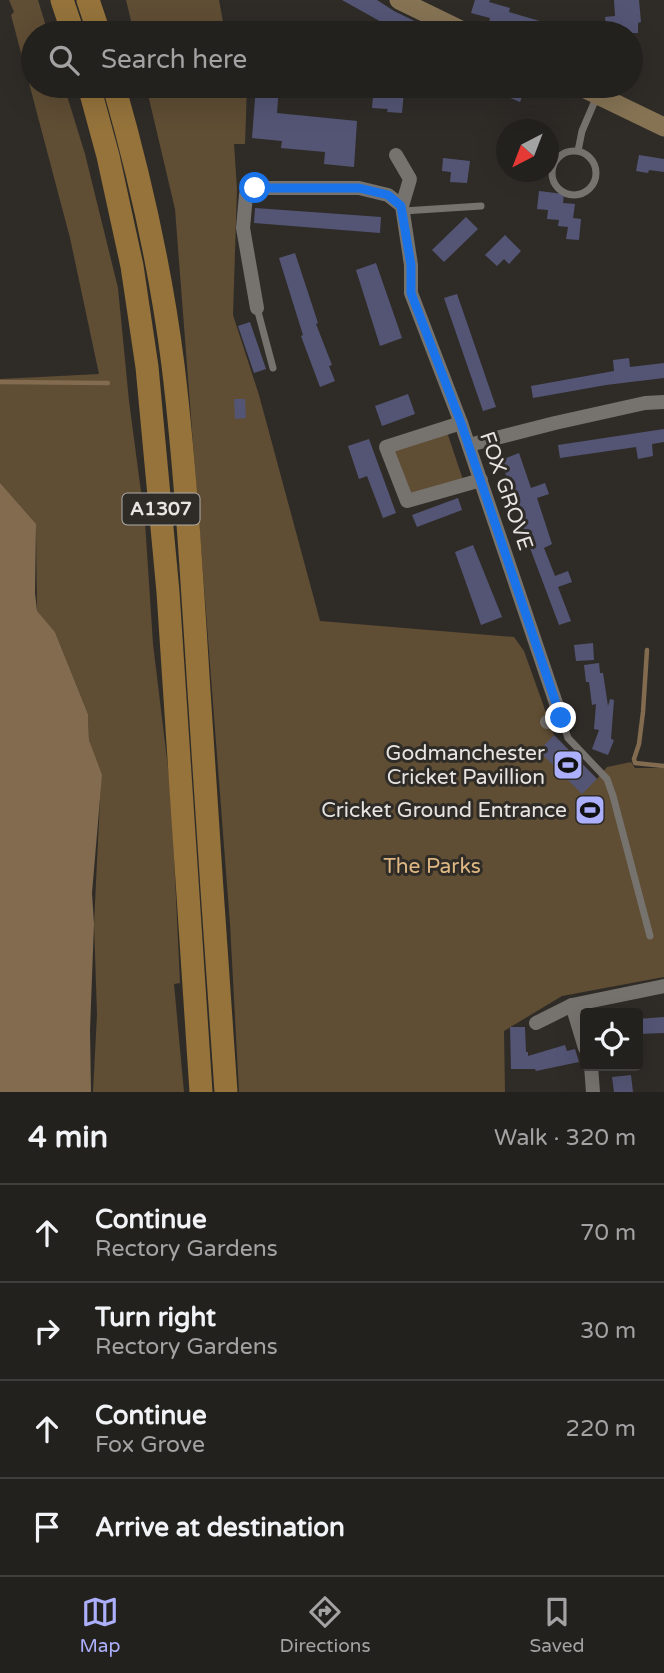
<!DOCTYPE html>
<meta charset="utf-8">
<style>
:root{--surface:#23211e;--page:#2b2927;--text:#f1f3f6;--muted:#a3a3a4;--line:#403e3c;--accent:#acaffb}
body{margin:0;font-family:"Varela Round",sans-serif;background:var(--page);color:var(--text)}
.controls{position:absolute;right:21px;bottom:21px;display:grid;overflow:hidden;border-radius:7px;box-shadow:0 7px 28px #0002}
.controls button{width:63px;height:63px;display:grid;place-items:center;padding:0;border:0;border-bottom:2px solid var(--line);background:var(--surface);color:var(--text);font:35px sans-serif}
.compass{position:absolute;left:496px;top:119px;width:63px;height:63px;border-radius:50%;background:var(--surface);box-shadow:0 7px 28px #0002;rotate:222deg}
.stop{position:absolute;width:21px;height:21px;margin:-16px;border:5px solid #1a73e8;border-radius:50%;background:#fff}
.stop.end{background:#1a73e8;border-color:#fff;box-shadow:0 2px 7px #0008}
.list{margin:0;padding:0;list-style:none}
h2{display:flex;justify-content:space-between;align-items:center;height:91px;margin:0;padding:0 28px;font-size:30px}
h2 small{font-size:23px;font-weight:400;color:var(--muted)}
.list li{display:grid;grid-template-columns:46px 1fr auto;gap:21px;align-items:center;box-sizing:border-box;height:98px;padding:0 28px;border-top:2px solid var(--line)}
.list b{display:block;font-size:26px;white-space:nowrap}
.list p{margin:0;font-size:23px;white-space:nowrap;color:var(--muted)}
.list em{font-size:23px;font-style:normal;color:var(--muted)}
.icon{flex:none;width:38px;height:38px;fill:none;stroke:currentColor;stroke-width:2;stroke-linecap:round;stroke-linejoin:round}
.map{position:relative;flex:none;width:664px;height:1092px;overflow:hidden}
.search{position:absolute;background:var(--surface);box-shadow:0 7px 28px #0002;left:21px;right:21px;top:21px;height:77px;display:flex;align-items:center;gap:18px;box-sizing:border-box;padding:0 24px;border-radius:38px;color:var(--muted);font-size:26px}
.sheet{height:483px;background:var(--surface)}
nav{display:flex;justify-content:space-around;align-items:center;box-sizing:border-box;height:98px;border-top:2px solid var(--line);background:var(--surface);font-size:19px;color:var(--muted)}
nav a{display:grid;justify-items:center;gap:4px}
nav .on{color:var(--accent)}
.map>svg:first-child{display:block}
</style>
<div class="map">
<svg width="664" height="1092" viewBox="0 0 664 1092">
<rect width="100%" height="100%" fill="#2f2c28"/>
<g fill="#5f4d34">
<path d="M 9,0 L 38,0 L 48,33 L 33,33 L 33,86 L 64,86 L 85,154 L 118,288 L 129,401 L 145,522 L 153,644 L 171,792 L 180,983 L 174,984 L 184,1092 L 93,1092 L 97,1015 L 94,924 L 101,778 L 89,740 L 88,714 L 55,632 L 37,612 L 36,531 L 0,484 L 0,379 L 99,374 L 70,238 L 11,15 L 14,12 Z"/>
<path d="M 126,0 L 219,0 L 225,33 L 134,33 Z"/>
<path d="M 146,86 L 247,86 L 245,144 L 234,144 L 237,189 L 233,315 L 259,395 L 320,621 L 514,637 L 524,651 L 554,735 L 597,779 L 607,767 L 631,762 L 635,768 L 664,768 L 664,977 L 562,996 L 504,1031 L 505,1092 L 239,1092 L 230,924 L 175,209 Z"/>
<path d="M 446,429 L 463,480 L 409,497 L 391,449 Z"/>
</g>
<path fill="#826b4e" d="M 0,483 L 36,524 L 35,593 L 37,611 L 55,632 L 88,714 L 89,740 L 102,775 L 92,893 L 94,924 L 90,1030 L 91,1092 L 0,1092 Z"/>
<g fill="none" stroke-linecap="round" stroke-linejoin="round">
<g stroke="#826b4e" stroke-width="4.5">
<path d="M 0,382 L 108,383"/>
<path d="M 647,650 L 643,712 L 639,744 L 634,759 L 635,763 L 664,766"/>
</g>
</g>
<g fill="#545575">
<path d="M 342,0 L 377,0 L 394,11 L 439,33 L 401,33 Z"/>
<path d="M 475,0 L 490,0 L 489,2 L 510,8 L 509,12 L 570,30 L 570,33 L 518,33 L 510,32 L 511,28 L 489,22 L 490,18 L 471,13 Z"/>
<path d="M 614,0 L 639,0 L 641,22 L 638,23 L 638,33 L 607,33 L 605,17 L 615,16 Z"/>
<path d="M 256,86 L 279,86 L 277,113 L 357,121 L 354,167 L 324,164 L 325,152 L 281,148 L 282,141 L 252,138 Z"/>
<path d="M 374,86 L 390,86 L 389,90 L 404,91 L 402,113 L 387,112 L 388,109 L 372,108 Z"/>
<path d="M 482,86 L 526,86 L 520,102 Z"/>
<path d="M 639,155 L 664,159 L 664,172 L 649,170 L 648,173 L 636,171 Z"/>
<path d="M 443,158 L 470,161 L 467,183 L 450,182 L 451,172 L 442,171 Z"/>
<path d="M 539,191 L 564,194 L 563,203 L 575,204 L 573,218 L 581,219 L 579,240 L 566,239 L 568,227 L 558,226 L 559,220 L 547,219 L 548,210 L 537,209 Z"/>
<path d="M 255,208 L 381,217 L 380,233 L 254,223 Z"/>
<path d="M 466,217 L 478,229 L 444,262 L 432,250 Z"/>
<path d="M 505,235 L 521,251 L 509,264 L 504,259 L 497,266 L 485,255 Z"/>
<path d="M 295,253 L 318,323 L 316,324 L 332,365 L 329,366 L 335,381 L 320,387 L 301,336 L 303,335 L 279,258 Z"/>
<path d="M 376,263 L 402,338 L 380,346 L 356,270 Z"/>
<path d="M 457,294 L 496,407 L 483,411 L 444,298 Z"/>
<path d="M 250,322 L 266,369 L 254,373 L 238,326 Z"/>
<path d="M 629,358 L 630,367 L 664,363 L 664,378 L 606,385 L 533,398 L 531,386 L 614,371 L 613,360 Z"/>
<path d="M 408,394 L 415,414 L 382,426 L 375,406 Z"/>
<path d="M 234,399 L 245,399 L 246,418 L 235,419 Z"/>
<path d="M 664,429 L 664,442 L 652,444 L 653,456 L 638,459 L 636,447 L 560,458 L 558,445 Z"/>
<path d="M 369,439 L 396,513 L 383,518 L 367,476 L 359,479 L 348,446 Z"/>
<path d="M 519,453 L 531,488 L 545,483 L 549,494 L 537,498 L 552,544 L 544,548 L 555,576 L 568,571 L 572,582 L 558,587 L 571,621 L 559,625 L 530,548 L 501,460 Z"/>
<path d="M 458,498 L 462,510 L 417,527 L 412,515 Z"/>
<path d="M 473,545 L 502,617 L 481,625 L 455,552 Z"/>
<path d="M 593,643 L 594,660 L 576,661 L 574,645 Z"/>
<path d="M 599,663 L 600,673 L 603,673 L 608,706 L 610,699 L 614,700 L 611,739 L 614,740 L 608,755 L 592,749 L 599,730 L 594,729 L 596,704 L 592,705 L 589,682 L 586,682 L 584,665 Z"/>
<path d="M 554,735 L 597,779 L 582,794 L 539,751 Z"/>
<path d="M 664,1017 L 664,1033 L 638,1034 L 638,1019 Z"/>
<path d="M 510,1027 L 525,1027 L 526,1052 L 528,1052 L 528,1056 L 565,1045 L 567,1051 L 575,1049 L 579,1062 L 536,1071 L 535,1069 L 511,1069 Z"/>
<path d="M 631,1075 L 633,1092 L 614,1092 L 612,1077 Z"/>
</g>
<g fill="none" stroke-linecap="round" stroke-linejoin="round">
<g stroke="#76726e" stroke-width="7">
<circle cx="574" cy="173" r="22"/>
<path d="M 578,151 L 582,131 L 597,96"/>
<path d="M 403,211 L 481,206"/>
<path d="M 257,308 L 273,368"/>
<path d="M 561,718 L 568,738 L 607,779 L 613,796 L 650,936"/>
</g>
<g stroke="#76726e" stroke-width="14">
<path d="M 396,155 L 410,179 L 402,206"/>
<path d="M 257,308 L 243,228 L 246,195 L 255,188 L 359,188 L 388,195 L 402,206 L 411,265 L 411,293 L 461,423 L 561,718 L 547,722"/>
<path d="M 461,423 L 386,447 L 407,501 L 481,480"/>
<path d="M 469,445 L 555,423 L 645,403 L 664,402"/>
<path d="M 572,1005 L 585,1048"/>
<path d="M 536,1023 L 572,1005 L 664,986"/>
<path d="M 591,1066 L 593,1092"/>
</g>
<g stroke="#867354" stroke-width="19">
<path d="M 399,0 L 467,33"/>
<path d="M 579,86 L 664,127"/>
</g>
<g stroke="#95733b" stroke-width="23">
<path d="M 62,0 L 73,33"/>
<path d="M 88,0 L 99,33"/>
<path d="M 89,86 L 108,156 L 132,266 L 147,367 L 168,592 L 201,1092"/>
<path d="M 114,86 C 140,177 161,270 173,365 C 186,473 192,582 199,691 C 208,825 216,958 226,1092"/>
</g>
</g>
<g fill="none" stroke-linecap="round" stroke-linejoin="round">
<path stroke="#1a73e8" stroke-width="9" d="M 255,188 L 359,188 L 388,195 L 401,206 L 411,265 L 411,293 L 461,423 L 561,718"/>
</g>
<defs>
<g id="stadium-square" transform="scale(1.575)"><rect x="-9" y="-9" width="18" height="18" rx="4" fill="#acaffb" stroke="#2f2c28"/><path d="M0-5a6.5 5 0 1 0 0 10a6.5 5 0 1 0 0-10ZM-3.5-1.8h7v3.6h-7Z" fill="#111"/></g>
</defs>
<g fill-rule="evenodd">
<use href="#stadium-square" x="568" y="765"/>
<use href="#stadium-square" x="590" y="810"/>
</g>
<g text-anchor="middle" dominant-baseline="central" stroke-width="6" stroke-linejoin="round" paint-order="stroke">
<rect fill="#2f2c28" stroke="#b0adaa" stroke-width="2" x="122.5" y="493.5" width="77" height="31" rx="5"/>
<g font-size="19" font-weight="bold" fill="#e7e4e2">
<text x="161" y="509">A1307</text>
</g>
<g font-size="21" fill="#e7e4e2" stroke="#2f2c28">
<text transform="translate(506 491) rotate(71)">FOX GROVE</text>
</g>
<g font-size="21" fill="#e7e4e2" stroke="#2f2c28" text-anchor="end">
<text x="545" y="753">Godmanchester<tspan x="545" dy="24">Cricket Pavillion</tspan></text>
<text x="567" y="810">Cricket Ground Entrance</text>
</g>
<g font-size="21" fill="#deb783" stroke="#2f2c28">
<text x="432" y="866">The Parks</text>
</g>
</g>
</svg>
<div class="controls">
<button><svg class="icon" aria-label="locate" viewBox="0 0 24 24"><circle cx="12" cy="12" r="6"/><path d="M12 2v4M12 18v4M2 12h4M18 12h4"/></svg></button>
</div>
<svg class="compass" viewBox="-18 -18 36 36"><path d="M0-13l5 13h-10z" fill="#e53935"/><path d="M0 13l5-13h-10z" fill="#a3a3a4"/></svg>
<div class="stop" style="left:255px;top:188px"></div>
<div class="stop end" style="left:561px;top:718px"></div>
<div class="search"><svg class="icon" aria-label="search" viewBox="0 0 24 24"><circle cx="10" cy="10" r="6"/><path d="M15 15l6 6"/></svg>Search here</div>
</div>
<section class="sheet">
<h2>4 min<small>Walk · 320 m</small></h2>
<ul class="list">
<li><svg class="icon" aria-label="ahead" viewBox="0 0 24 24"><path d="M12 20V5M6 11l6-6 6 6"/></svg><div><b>Continue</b><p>Rectory Gardens</p></div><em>70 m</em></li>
<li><svg class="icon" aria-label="right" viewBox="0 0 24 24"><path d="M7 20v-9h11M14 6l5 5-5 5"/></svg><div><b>Turn right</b><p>Rectory Gardens</p></div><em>30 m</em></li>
<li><svg class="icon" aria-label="ahead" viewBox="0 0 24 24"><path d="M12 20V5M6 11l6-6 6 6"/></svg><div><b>Continue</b><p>Fox Grove</p></div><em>220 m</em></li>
<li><svg class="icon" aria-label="arrive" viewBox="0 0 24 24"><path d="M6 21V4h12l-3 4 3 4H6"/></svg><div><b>Arrive at destination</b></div></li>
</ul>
</section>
<nav>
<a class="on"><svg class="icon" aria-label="map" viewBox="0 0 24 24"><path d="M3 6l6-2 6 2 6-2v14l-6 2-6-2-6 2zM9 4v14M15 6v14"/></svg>Map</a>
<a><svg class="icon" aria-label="directions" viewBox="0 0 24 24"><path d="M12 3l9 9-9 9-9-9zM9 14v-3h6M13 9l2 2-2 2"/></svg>Directions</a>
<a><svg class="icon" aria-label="saved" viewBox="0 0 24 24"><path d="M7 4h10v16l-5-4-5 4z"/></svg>Saved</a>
</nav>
